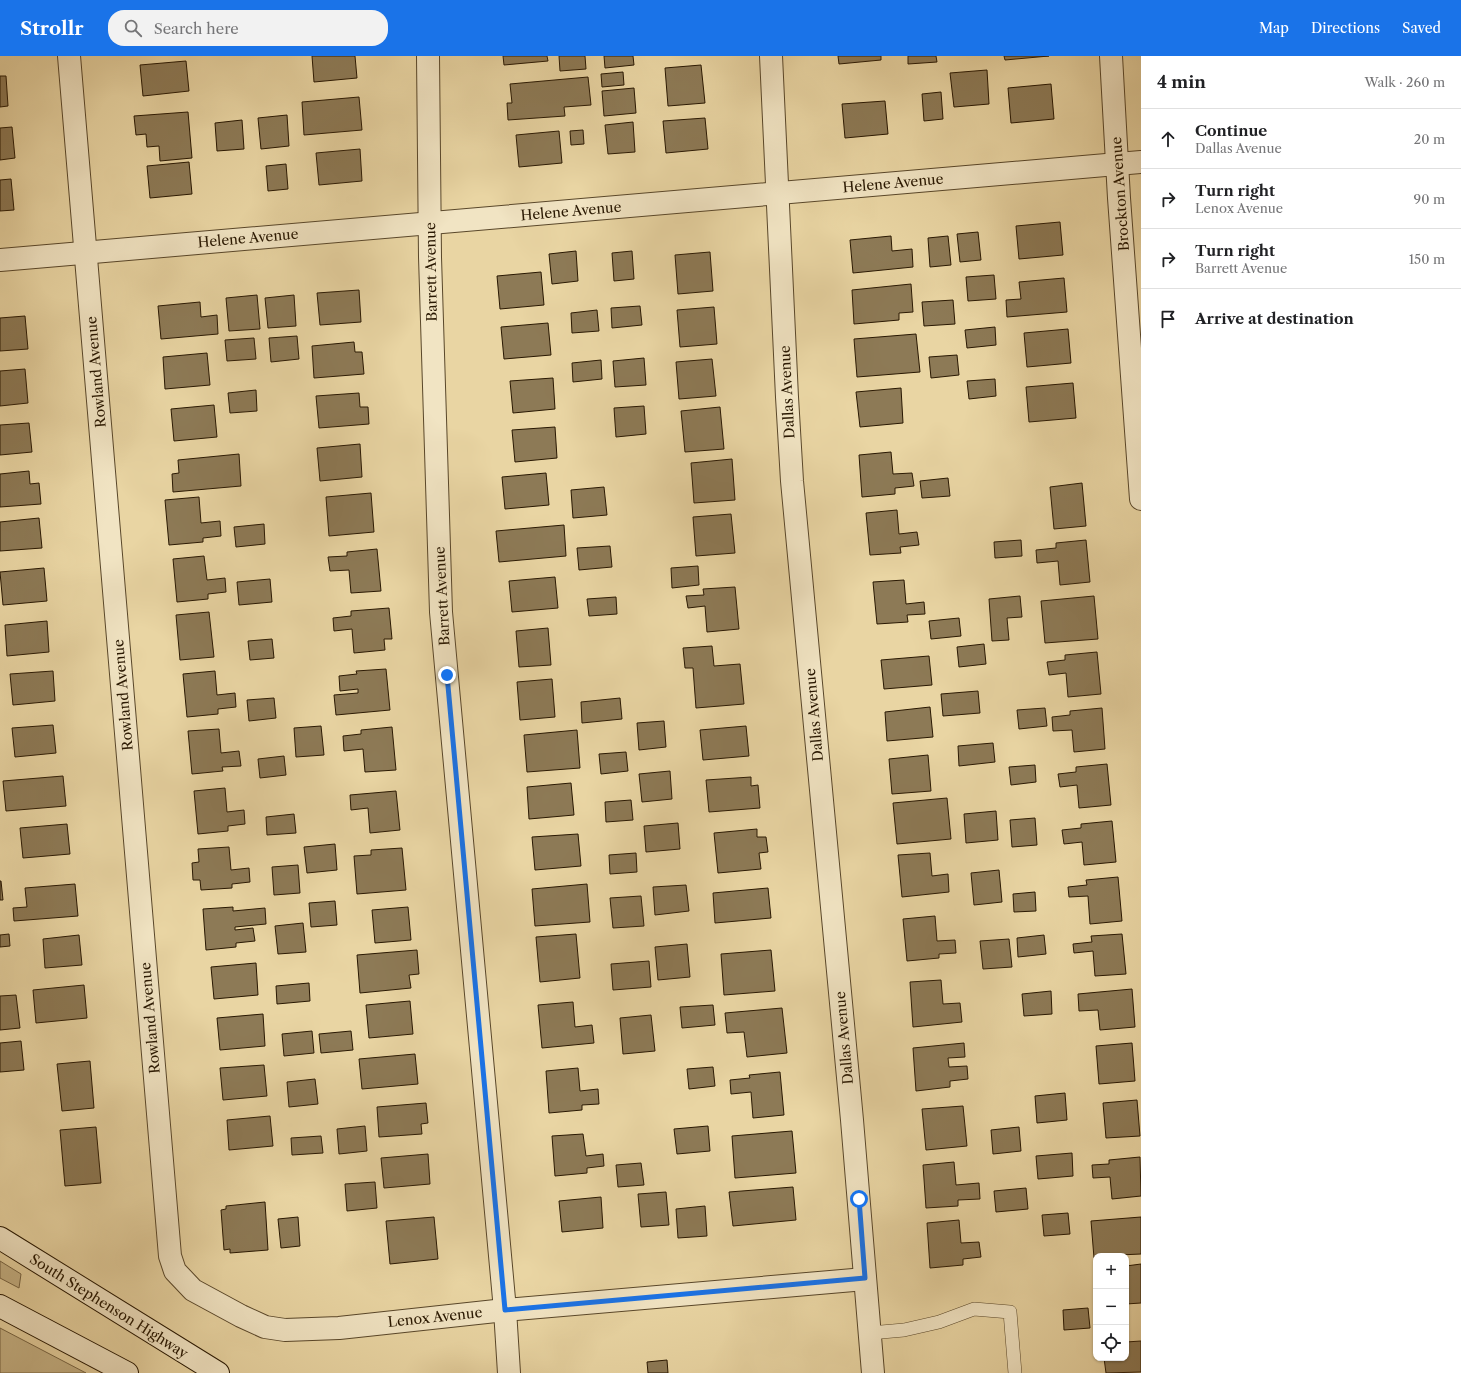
<!DOCTYPE html>
<meta charset="utf-8">
<style>
:root{--surface:#fff;--page:#f2f2f2;--text:#202124;--muted:#757577;--line:#e0e0e0;--accent:#1a73e8}
body{margin:0;font-family:"Libre Caslon Text",serif;background:var(--page);color:var(--text)}
.controls{position:absolute;right:12px;bottom:12px;display:grid;overflow:hidden;border-radius:8px;box-shadow:0 1px 3px #0004}
.controls button{width:36px;height:36px;display:grid;place-items:center;padding:0;border:0;border-bottom:1px solid var(--line);background:var(--surface);color:var(--text);font:20px sans-serif}
.stop{position:absolute;width:12px;height:12px;margin:-9px;border:3px solid #1a73e8;border-radius:50%;background:#fff}
.stop.end{background:#1a73e8;border-color:#fff;box-shadow:0 1px 4px #0008}
.list{margin:0;padding:0;list-style:none}
h2{display:flex;justify-content:space-between;align-items:center;height:52px;margin:0;padding:0 16px;font-size:17px}
h2 small{font-size:13px;font-weight:400;color:var(--muted)}
.list li{display:grid;grid-template-columns:26px 1fr auto;gap:12px;align-items:center;box-sizing:border-box;height:60px;padding:0 16px;border-top:1px solid var(--line)}
.list b{display:block;font-size:15px;white-space:nowrap}
.list p{margin:0;font-size:13px;white-space:nowrap;color:var(--muted)}
.list em{font-size:13px;font-style:normal;color:var(--muted)}
.icon{flex:none;width:22px;height:22px;fill:none;stroke:currentColor;stroke-width:2;stroke-linecap:round;stroke-linejoin:round}
.map{position:relative;flex:none;width:1141px;height:1317px;overflow:hidden}
header{display:flex;align-items:center;gap:24px;box-sizing:border-box;height:56px;padding:0 20px;background:var(--accent);color:#fff}
header strong{font-size:19px}
nav{display:flex;gap:22px;margin-inline-start:auto;font-size:14px}
.search{width:280px;height:36px;background:var(--page);display:flex;align-items:center;gap:10px;box-sizing:border-box;padding:0 14px;border-radius:16px;color:var(--muted);font-size:15px}
main{display:flex}
aside{flex:1;background:var(--surface)}
.map>svg:first-child{display:block}
</style>
<header>
<strong>Strollr</strong>
<div class="search"><svg class="icon" aria-label="search" viewBox="0 0 24 24"><circle cx="10" cy="10" r="6"/><path d="M15 15l6 6"/></svg>Search here</div>
<nav><a>Map</a><a>Directions</a><a>Saved</a></nav>
</header>
<main>
<div class="map">
<svg width="1141" height="1317" viewBox="0 0 1141 1317">
<rect width="100%" height="100%" fill="#e9d5a3"/>
<filter id="stains"><feTurbulence type="fractalNoise" baseFrequency=".005" numOctaves="4"/><feColorMatrix values="0 0 0 0 .2 0 0 0 0 .09 0 0 0 0 .02 0 0 0 .5 -.17"/></filter>
<radialGradient id="worn" r=".72"><stop offset=".6" stop-color="#630" stop-opacity="0"/><stop offset="1" stop-color="#630" stop-opacity=".3"/></radialGradient>
<g fill="#c8b588" stroke="#786645">
<path d="M 0,1205 L 21,1218 L 19,1232 L 0,1222 Z"/>
<path d="M 0,1272 L 86,1317 L 0,1317 Z"/>
</g>
<g fill="#8d7a56" stroke="#291802">
<path d="M 312,0 L 355,0 L 357,22 L 314,26 Z"/>
<path d="M 503,0 L 547,0 L 548,5 L 504,9 Z"/>
<path d="M 559,0 L 585,0 L 586,13 L 560,15 Z"/>
<path d="M 604,0 L 633,0 L 634,9 L 605,12 Z"/>
<path d="M 838,0 L 881,0 L 881,4 L 839,8 Z"/>
<path d="M 908,0 L 936,0 L 937,6 L 908,8 Z"/>
<path d="M 1004,0 L 1049,0 L 1005,4 Z"/>
<path d="M 186,5 L 189,35 L 143,40 L 140,9 Z"/>
<path d="M 701,9 L 705,47 L 668,50 L 665,12 Z"/>
<path d="M 987,14 L 989,48 L 954,51 L 950,17 Z"/>
<path d="M 623,16 L 624,29 L 602,31 L 601,18 Z"/>
<path d="M 0,20 L 6,20 L 8,50 L 0,51 Z"/>
<path d="M 588,21 L 591,49 L 564,51 L 565,60 L 508,64 L 507,47 L 512,47 L 510,28 Z"/>
<path d="M 1051,28 L 1054,63 L 1011,67 L 1008,32 Z"/>
<path d="M 634,32 L 636,57 L 604,60 L 602,35 Z"/>
<path d="M 941,36 L 943,63 L 924,65 L 922,38 Z"/>
<path d="M 359,41 L 362,74 L 304,79 L 302,46 Z"/>
<path d="M 885,45 L 888,78 L 845,82 L 842,48 Z"/>
<path d="M 188,56 L 192,102 L 160,105 L 159,90 L 147,91 L 146,78 L 136,79 L 134,60 Z"/>
<path d="M 287,59 L 289,90 L 261,93 L 258,62 Z"/>
<path d="M 705,62 L 708,93 L 666,97 L 663,65 Z"/>
<path d="M 242,64 L 244,93 L 217,95 L 215,67 Z"/>
<path d="M 633,66 L 635,96 L 608,98 L 605,69 Z"/>
<path d="M 12,71 L 15,102 L 0,104 L 0,72 Z"/>
<path d="M 583,74 L 584,88 L 571,89 L 570,75 Z"/>
<path d="M 559,75 L 562,107 L 519,111 L 516,79 Z"/>
<path d="M 360,93 L 362,125 L 319,129 L 316,97 Z"/>
<path d="M 189,106 L 192,138 L 150,142 L 147,110 Z"/>
<path d="M 286,108 L 288,133 L 268,135 L 266,110 Z"/>
<path d="M 11,123 L 14,154 L 0,155 L 0,124 Z"/>
<path d="M 1060,166 L 1063,199 L 1019,203 L 1016,170 Z"/>
<path d="M 978,176 L 981,204 L 960,206 L 957,178 Z"/>
<path d="M 891,180 L 892,195 L 912,193 L 913,211 L 853,217 L 850,184 Z"/>
<path d="M 948,180 L 951,209 L 930,211 L 928,182 Z"/>
<path d="M 576,195 L 578,225 L 552,228 L 549,198 Z"/>
<path d="M 632,195 L 634,223 L 614,225 L 612,197 Z"/>
<path d="M 710,196 L 713,235 L 678,238 L 675,199 Z"/>
<path d="M 541,216 L 544,249 L 500,253 L 497,220 Z"/>
<path d="M 994,219 L 996,243 L 968,245 L 966,221 Z"/>
<path d="M 1064,222 L 1067,256 L 1007,261 L 1006,244 L 1021,243 L 1019,226 Z"/>
<path d="M 911,228 L 913,256 L 899,257 L 899,264 L 854,268 L 852,234 Z"/>
<path d="M 359,234 L 361,266 L 320,269 L 317,237 Z"/>
<path d="M 257,239 L 260,273 L 229,275 L 226,242 Z"/>
<path d="M 294,239 L 296,270 L 268,272 L 265,242 Z"/>
<path d="M 953,244 L 955,268 L 924,270 L 922,246 Z"/>
<path d="M 200,246 L 201,261 L 217,259 L 218,278 L 161,283 L 158,250 Z"/>
<path d="M 640,250 L 642,269 L 612,272 L 611,252 Z"/>
<path d="M 714,251 L 717,288 L 680,291 L 677,254 Z"/>
<path d="M 597,254 L 599,275 L 572,277 L 571,257 Z"/>
<path d="M 25,260 L 28,293 L 0,295 L 0,262 Z"/>
<path d="M 548,267 L 551,299 L 504,303 L 501,271 Z"/>
<path d="M 995,271 L 996,289 L 967,292 L 965,274 Z"/>
<path d="M 1068,273 L 1071,307 L 1027,311 L 1024,277 Z"/>
<path d="M 916,278 L 920,316 L 857,321 L 854,283 Z"/>
<path d="M 297,280 L 299,303 L 271,306 L 269,282 Z"/>
<path d="M 254,282 L 256,303 L 227,305 L 225,284 Z"/>
<path d="M 354,286 L 355,296 L 362,296 L 364,318 L 314,322 L 312,290 Z"/>
<path d="M 207,297 L 210,329 L 165,333 L 163,301 Z"/>
<path d="M 957,299 L 959,319 L 931,322 L 929,301 Z"/>
<path d="M 644,302 L 646,329 L 615,331 L 613,305 Z"/>
<path d="M 712,303 L 716,340 L 679,343 L 676,306 Z"/>
<path d="M 601,304 L 602,323 L 573,326 L 572,307 Z"/>
<path d="M 25,313 L 28,347 L 0,350 L 0,315 Z"/>
<path d="M 553,322 L 555,353 L 513,357 L 510,325 Z"/>
<path d="M 995,323 L 996,340 L 969,343 L 967,325 Z"/>
<path d="M 1073,327 L 1076,362 L 1029,366 L 1026,331 Z"/>
<path d="M 901,332 L 903,367 L 860,371 L 856,336 Z"/>
<path d="M 256,334 L 257,355 L 230,357 L 228,337 Z"/>
<path d="M 359,337 L 360,351 L 368,351 L 369,368 L 319,372 L 316,340 Z"/>
<path d="M 214,349 L 217,381 L 174,385 L 171,353 Z"/>
<path d="M 644,350 L 646,378 L 616,381 L 614,352 Z"/>
<path d="M 720,351 L 724,393 L 685,396 L 681,355 Z"/>
<path d="M 29,367 L 32,396 L 0,399 L 0,369 Z"/>
<path d="M 555,371 L 557,402 L 515,406 L 512,374 Z"/>
<path d="M 360,388 L 362,421 L 320,425 L 317,392 Z"/>
<path d="M 891,396 L 893,418 L 912,417 L 914,430 L 895,432 L 895,438 L 862,441 L 859,399 Z"/>
<path d="M 239,398 L 241,430 L 173,436 L 172,418 L 179,417 L 178,404 Z"/>
<path d="M 732,403 L 735,444 L 694,447 L 691,407 Z"/>
<path d="M 29,415 L 30,428 L 39,427 L 41,448 L 0,451 L 0,418 Z"/>
<path d="M 546,417 L 549,449 L 505,453 L 502,421 Z"/>
<path d="M 948,422 L 950,440 L 922,442 L 920,425 Z"/>
<path d="M 1082,427 L 1086,470 L 1054,473 L 1050,431 Z"/>
<path d="M 604,431 L 607,459 L 573,462 L 571,434 Z"/>
<path d="M 371,437 L 374,476 L 329,480 L 326,441 Z"/>
<path d="M 199,441 L 201,467 L 220,465 L 221,480 L 203,482 L 203,486 L 169,489 L 165,444 Z"/>
<path d="M 897,454 L 899,478 L 917,476 L 919,489 L 900,491 L 901,497 L 870,499 L 866,457 Z"/>
<path d="M 731,458 L 735,497 L 696,500 L 693,461 Z"/>
<path d="M 39,462 L 42,492 L 0,495 L 0,466 Z"/>
<path d="M 264,468 L 265,488 L 236,491 L 234,471 Z"/>
<path d="M 564,469 L 566,500 L 499,506 L 496,475 Z"/>
<path d="M 1021,484 L 1022,500 L 995,502 L 994,486 Z"/>
<path d="M 1086,484 L 1090,526 L 1060,529 L 1058,505 L 1037,507 L 1036,494 L 1056,492 L 1056,487 Z"/>
<path d="M 610,490 L 612,511 L 579,514 L 577,492 Z"/>
<path d="M 377,493 L 381,535 L 351,537 L 349,514 L 330,515 L 328,501 L 347,500 L 347,496 Z"/>
<path d="M 204,500 L 207,524 L 225,522 L 226,536 L 208,538 L 208,543 L 177,546 L 173,503 Z"/>
<path d="M 698,510 L 699,529 L 672,532 L 671,512 Z"/>
<path d="M 44,512 L 47,545 L 3,549 L 0,516 Z"/>
<path d="M 555,521 L 558,552 L 512,556 L 509,525 Z"/>
<path d="M 270,523 L 272,546 L 239,549 L 237,526 Z"/>
<path d="M 904,524 L 906,548 L 924,546 L 925,558 L 907,559 L 908,566 L 877,568 L 873,526 Z"/>
<path d="M 735,531 L 739,573 L 707,576 L 705,550 L 688,552 L 686,540 L 704,539 L 703,533 Z"/>
<path d="M 1020,540 L 1022,561 L 1007,562 L 1009,584 L 992,585 L 989,543 Z"/>
<path d="M 1094,540 L 1098,583 L 1045,587 L 1041,545 Z"/>
<path d="M 616,541 L 617,558 L 589,560 L 587,543 Z"/>
<path d="M 389,552 L 392,583 L 384,583 L 385,594 L 354,597 L 352,573 L 334,575 L 333,562 L 351,560 L 351,555 Z"/>
<path d="M 209,556 L 214,601 L 180,604 L 176,559 Z"/>
<path d="M 959,562 L 961,580 L 931,583 L 929,565 Z"/>
<path d="M 47,565 L 49,596 L 7,600 L 5,569 Z"/>
<path d="M 548,572 L 551,609 L 519,611 L 516,575 Z"/>
<path d="M 272,583 L 274,602 L 250,604 L 248,585 Z"/>
<path d="M 984,588 L 986,608 L 959,611 L 957,591 Z"/>
<path d="M 712,590 L 714,610 L 740,608 L 744,648 L 696,652 L 693,612 L 685,612 L 683,592 Z"/>
<path d="M 1097,596 L 1101,638 L 1068,641 L 1066,617 L 1049,619 L 1047,606 L 1065,604 L 1065,599 Z"/>
<path d="M 929,600 L 932,629 L 884,633 L 881,604 Z"/>
<path d="M 386,613 L 390,654 L 336,659 L 334,639 L 358,637 L 358,633 L 340,635 L 339,620 L 357,618 L 356,615 Z"/>
<path d="M 53,615 L 55,645 L 13,649 L 10,618 Z"/>
<path d="M 215,615 L 217,639 L 235,637 L 236,651 L 218,653 L 218,658 L 187,661 L 183,618 Z"/>
<path d="M 552,623 L 555,661 L 520,664 L 517,626 Z"/>
<path d="M 978,635 L 980,657 L 943,660 L 941,638 Z"/>
<path d="M 274,642 L 276,662 L 249,665 L 247,644 Z"/>
<path d="M 620,642 L 622,663 L 582,667 L 581,646 Z"/>
<path d="M 930,651 L 933,681 L 887,685 L 885,656 Z"/>
<path d="M 1045,652 L 1047,670 L 1019,673 L 1017,654 Z"/>
<path d="M 1102,652 L 1105,693 L 1074,696 L 1072,674 L 1053,675 L 1052,661 L 1070,659 L 1070,655 Z"/>
<path d="M 664,665 L 666,691 L 639,694 L 637,667 Z"/>
<path d="M 53,669 L 56,697 L 15,701 L 12,672 Z"/>
<path d="M 321,670 L 324,699 L 296,701 L 294,672 Z"/>
<path d="M 746,670 L 749,700 L 703,704 L 700,674 Z"/>
<path d="M 392,671 L 396,714 L 365,716 L 363,693 L 344,695 L 343,680 L 361,678 L 361,674 Z"/>
<path d="M 219,673 L 221,697 L 239,695 L 241,710 L 222,711 L 223,715 L 192,718 L 188,675 Z"/>
<path d="M 577,674 L 580,712 L 527,716 L 524,679 Z"/>
<path d="M 993,687 L 995,706 L 959,710 L 958,690 Z"/>
<path d="M 626,696 L 628,715 L 601,718 L 599,698 Z"/>
<path d="M 928,699 L 931,735 L 892,738 L 889,703 Z"/>
<path d="M 284,700 L 286,719 L 260,722 L 258,703 Z"/>
<path d="M 1107,708 L 1111,749 L 1079,752 L 1077,729 L 1060,731 L 1058,718 L 1076,716 L 1076,711 Z"/>
<path d="M 1035,709 L 1036,726 L 1011,729 L 1009,711 Z"/>
<path d="M 670,715 L 672,743 L 642,746 L 639,718 Z"/>
<path d="M 63,720 L 66,750 L 6,755 L 3,725 Z"/>
<path d="M 751,721 L 751,730 L 758,729 L 760,752 L 709,756 L 706,724 Z"/>
<path d="M 571,727 L 574,759 L 529,763 L 527,731 Z"/>
<path d="M 225,732 L 227,756 L 244,754 L 245,768 L 228,770 L 228,775 L 198,778 L 194,735 Z"/>
<path d="M 396,735 L 400,774 L 370,777 L 368,752 L 351,754 L 350,739 Z"/>
<path d="M 947,742 L 951,783 L 897,788 L 893,747 Z"/>
<path d="M 631,744 L 633,764 L 606,766 L 605,746 Z"/>
<path d="M 996,755 L 998,784 L 966,787 L 964,758 Z"/>
<path d="M 294,758 L 296,777 L 267,779 L 266,761 Z"/>
<path d="M 1035,762 L 1037,789 L 1012,791 L 1010,764 Z"/>
<path d="M 1112,765 L 1116,806 L 1084,809 L 1082,786 L 1064,788 L 1062,774 L 1081,772 L 1081,768 Z"/>
<path d="M 678,767 L 680,793 L 646,796 L 644,770 Z"/>
<path d="M 67,768 L 70,798 L 23,802 L 20,772 Z"/>
<path d="M 757,773 L 757,781 L 766,781 L 768,796 L 759,797 L 761,813 L 718,817 L 714,777 Z"/>
<path d="M 578,778 L 581,810 L 535,814 L 532,781 Z"/>
<path d="M 335,788 L 337,814 L 307,817 L 304,791 Z"/>
<path d="M 229,791 L 231,814 L 249,812 L 250,826 L 232,828 L 232,832 L 201,834 L 200,824 L 193,824 L 192,807 L 199,806 L 198,793 Z"/>
<path d="M 402,792 L 406,834 L 357,838 L 354,800 L 371,799 L 371,794 Z"/>
<path d="M 636,797 L 637,816 L 610,818 L 609,799 Z"/>
<path d="M 930,797 L 932,820 L 948,818 L 949,836 L 902,841 L 898,799 Z"/>
<path d="M 298,809 L 300,837 L 274,839 L 272,811 Z"/>
<path d="M 999,814 L 1002,846 L 974,849 L 971,817 Z"/>
<path d="M 1118,821 L 1122,865 L 1090,868 L 1088,840 L 1069,841 L 1068,831 L 1087,829 L 1086,824 Z"/>
<path d="M 0,825 L 1,825 L 3,844 L 0,844 Z"/>
<path d="M 75,828 L 78,860 L 14,865 L 13,852 L 27,851 L 25,832 Z"/>
<path d="M 587,828 L 590,866 L 535,870 L 532,833 Z"/>
<path d="M 686,829 L 689,855 L 655,859 L 653,831 Z"/>
<path d="M 768,832 L 771,862 L 715,867 L 713,837 Z"/>
<path d="M 1035,836 L 1036,855 L 1014,856 L 1013,838 Z"/>
<path d="M 641,840 L 644,870 L 613,872 L 610,842 Z"/>
<path d="M 335,845 L 337,869 L 311,871 L 309,847 Z"/>
<path d="M 233,851 L 233,855 L 265,852 L 266,868 L 235,871 L 235,874 L 253,872 L 255,885 L 236,887 L 236,891 L 206,894 L 203,853 Z"/>
<path d="M 408,851 L 411,884 L 375,887 L 372,854 Z"/>
<path d="M 935,860 L 937,885 L 955,884 L 956,897 L 939,898 L 939,902 L 907,905 L 903,863 Z"/>
<path d="M 303,867 L 306,896 L 278,898 L 275,870 Z"/>
<path d="M 9,878 L 10,890 L 0,891 L 0,879 Z"/>
<path d="M 576,878 L 580,922 L 540,926 L 536,881 Z"/>
<path d="M 1122,878 L 1126,918 L 1095,920 L 1093,895 L 1074,897 L 1073,888 L 1092,886 L 1091,880 Z"/>
<path d="M 79,879 L 82,909 L 45,912 L 43,883 Z"/>
<path d="M 1044,879 L 1046,898 L 1018,901 L 1017,882 Z"/>
<path d="M 1009,883 L 1012,911 L 983,913 L 980,885 Z"/>
<path d="M 687,888 L 690,921 L 658,924 L 655,891 Z"/>
<path d="M 417,894 L 419,918 L 409,919 L 411,932 L 360,937 L 357,899 Z"/>
<path d="M 771,894 L 775,935 L 724,939 L 721,898 Z"/>
<path d="M 649,905 L 651,931 L 613,934 L 611,908 Z"/>
<path d="M 256,907 L 258,939 L 214,943 L 211,911 Z"/>
<path d="M 941,924 L 943,948 L 960,947 L 962,966 L 913,971 L 910,926 Z"/>
<path d="M 309,927 L 310,945 L 277,948 L 276,930 Z"/>
<path d="M 84,929 L 87,962 L 36,967 L 33,934 Z"/>
<path d="M 1132,933 L 1135,971 L 1100,974 L 1098,954 L 1079,955 L 1078,938 Z"/>
<path d="M 1051,935 L 1052,958 L 1024,960 L 1022,938 Z"/>
<path d="M 16,939 L 20,972 L 0,974 L 0,940 Z"/>
<path d="M 410,945 L 413,978 L 369,982 L 366,949 Z"/>
<path d="M 573,946 L 575,971 L 592,969 L 594,987 L 542,992 L 538,949 Z"/>
<path d="M 713,949 L 715,969 L 682,972 L 680,951 Z"/>
<path d="M 782,952 L 787,997 L 747,1001 L 744,976 L 727,977 L 725,957 Z"/>
<path d="M 263,958 L 265,990 L 220,994 L 217,962 Z"/>
<path d="M 651,959 L 655,995 L 623,998 L 620,962 Z"/>
<path d="M 312,975 L 314,997 L 284,1000 L 282,978 Z"/>
<path d="M 351,975 L 353,994 L 321,997 L 319,978 Z"/>
<path d="M 21,985 L 24,1014 L 0,1016 L 0,987 Z"/>
<path d="M 964,987 L 965,1001 L 948,1002 L 949,1011 L 967,1010 L 968,1023 L 950,1025 L 950,1031 L 916,1035 L 913,992 Z"/>
<path d="M 1132,987 L 1135,1025 L 1099,1028 L 1096,990 Z"/>
<path d="M 415,998 L 418,1028 L 362,1033 L 359,1003 Z"/>
<path d="M 90,1005 L 94,1052 L 62,1055 L 57,1008 Z"/>
<path d="M 264,1009 L 267,1040 L 223,1044 L 220,1012 Z"/>
<path d="M 713,1011 L 715,1030 L 689,1033 L 687,1013 Z"/>
<path d="M 578,1012 L 580,1035 L 598,1033 L 599,1048 L 582,1049 L 582,1054 L 549,1057 L 546,1015 Z"/>
<path d="M 780,1016 L 784,1059 L 753,1062 L 751,1036 L 731,1038 L 730,1024 L 750,1022 L 749,1019 Z"/>
<path d="M 315,1023 L 318,1048 L 289,1051 L 287,1026 Z"/>
<path d="M 1065,1037 L 1067,1064 L 1037,1067 L 1035,1040 Z"/>
<path d="M 1137,1044 L 1140,1080 L 1106,1082 L 1103,1047 Z"/>
<path d="M 426,1047 L 428,1067 L 421,1068 L 422,1078 L 379,1081 L 377,1051 Z"/>
<path d="M 963,1050 L 967,1090 L 926,1094 L 922,1053 Z"/>
<path d="M 270,1060 L 273,1090 L 229,1094 L 227,1064 Z"/>
<path d="M 365,1070 L 367,1095 L 339,1098 L 337,1073 Z"/>
<path d="M 708,1070 L 710,1095 L 677,1098 L 674,1073 Z"/>
<path d="M 96,1071 L 101,1127 L 65,1130 L 60,1074 Z"/>
<path d="M 1019,1071 L 1021,1095 L 993,1098 L 991,1074 Z"/>
<path d="M 792,1075 L 796,1117 L 735,1122 L 732,1080 Z"/>
<path d="M 583,1078 L 586,1100 L 603,1098 L 604,1110 L 587,1112 L 587,1117 L 555,1120 L 552,1080 Z"/>
<path d="M 321,1080 L 323,1097 L 292,1099 L 291,1082 Z"/>
<path d="M 1072,1097 L 1073,1120 L 1038,1123 L 1036,1100 Z"/>
<path d="M 428,1098 L 430,1128 L 384,1132 L 381,1102 Z"/>
<path d="M 1140,1101 L 1141,1140 L 1112,1143 L 1110,1121 L 1093,1122 L 1092,1109 L 1109,1108 L 1109,1104 Z"/>
<path d="M 954,1106 L 956,1129 L 979,1127 L 980,1143 L 958,1144 L 958,1150 L 926,1152 L 923,1109 Z"/>
<path d="M 641,1107 L 644,1129 L 618,1131 L 616,1109 Z"/>
<path d="M 375,1126 L 377,1152 L 347,1155 L 345,1128 Z"/>
<path d="M 793,1131 L 796,1164 L 733,1170 L 729,1136 Z"/>
<path d="M 1026,1132 L 1028,1153 L 996,1156 L 994,1135 Z"/>
<path d="M 666,1136 L 669,1169 L 641,1171 L 638,1138 Z"/>
<path d="M 601,1141 L 603,1172 L 562,1176 L 559,1145 Z"/>
<path d="M 265,1146 L 268,1194 L 230,1197 L 230,1193 L 224,1194 L 221,1154 L 226,1153 L 226,1150 Z"/>
<path d="M 705,1150 L 707,1180 L 678,1182 L 676,1153 Z"/>
<path d="M 1068,1157 L 1070,1178 L 1044,1180 L 1042,1159 Z"/>
<path d="M 298,1161 L 300,1190 L 281,1192 L 278,1163 Z"/>
<path d="M 434,1161 L 438,1203 L 390,1208 L 386,1165 Z"/>
<path d="M 1141,1161 L 1141,1198 L 1096,1200 L 1096,1202 L 1094,1202 L 1091,1165 Z"/>
<path d="M 959,1164 L 961,1187 L 979,1186 L 981,1201 L 963,1203 L 963,1209 L 930,1212 L 927,1167 Z"/>
<path d="M 1141,1208 L 1141,1247 L 1126,1248 L 1126,1210 Z"/>
<path d="M 1088,1252 L 1090,1272 L 1064,1274 L 1063,1254 Z"/>
<path d="M 1141,1285 L 1141,1316 L 1106,1317 L 1104,1302 L 1126,1302 L 1126,1286 Z"/>
<path d="M 667,1304 L 668,1317 L 648,1317 L 647,1306 Z"/>
</g>
<g fill="none" stroke-linecap="round" stroke-linejoin="round">
<g stroke="#59472a" stroke-width="14">
<path id="service" d="M 870,1277 L 904,1274 L 939,1266 L 974,1253 L 1010,1256 L 1015,1317"/>
</g>
<g stroke="#59472a" stroke-width="24">
<g id="minor">
<path d="M 69,0 L 170,1200 L 175,1215 L 193,1234 L 241,1260 L 265,1271 L 285,1274 L 339,1272 L 505,1254 L 865,1223"/>
<path d="M 428,0 L 430,201 L 441,556 L 505,1254 L 509,1317"/>
<path d="M 771,0 L 787,341 L 792,425 L 852,1064 L 873,1317"/>
<path d="M 1111,0 L 1119,142 L 1141,443"/>
<path d="M 0,204 L 1141,106"/>
</g>
</g>
<g stroke="#291802" stroke-width="24">
<g id="secondary">
<path d="M 0,1182 L 218,1317"/>
<path d="M 0,1250 L 127,1317"/>
</g>
</g>
<use href="#service" stroke="#f1e4c3" stroke-width="13"/>
<use href="#minor" stroke="#f1e4c3" stroke-width="22"/>
<use href="#secondary" stroke="#f1e4c3" stroke-width="22"/>
</g>
<g fill="none" stroke-linecap="round" stroke-linejoin="round">
<path stroke="#1a73e8" stroke-width="5" d="M 447,619 L 505,1254 L 865,1222 L 859,1143"/>
</g>
<g text-anchor="middle" dominant-baseline="central" stroke-width="3" stroke-linejoin="round" paint-order="stroke">
<g font-size="14" fill="#291802" stroke="#f1e4c3">
<text transform="translate(893 127) rotate(-5)">Helene Avenue</text>
<text transform="translate(1120 138) rotate(-94)">Brockton Avenue</text>
<text transform="translate(571 155) rotate(-5)">Helene Avenue</text>
<text transform="translate(248 182) rotate(-5)">Helene Avenue</text>
<text transform="translate(431 216) rotate(-91)">Barrett Avenue</text>
<text transform="translate(96 316) rotate(-95)">Rowland Avenue</text>
<text transform="translate(787 336) rotate(-93)">Dallas Avenue</text>
<text transform="translate(442 540) rotate(-93)">Barrett Avenue</text>
<text transform="translate(123 639) rotate(-95)">Rowland Avenue</text>
<text transform="translate(814 659) rotate(-95)">Dallas Avenue</text>
<text transform="translate(150 962) rotate(-95)">Rowland Avenue</text>
<text transform="translate(844 982) rotate(-95)">Dallas Avenue</text>
<text transform="translate(109 1250) rotate(32)">South Stephenson Highway</text>
<text transform="translate(435 1261) rotate(-6)">Lenox Avenue</text>
</g>
</g>
<rect width="100%" height="100%" filter="url(#stains)"/>
<rect width="100%" height="100%" fill="url(#worn)"/>
</svg>
<div class="controls">
<button>+</button>
<button>−</button>
<button><svg class="icon" aria-label="locate" viewBox="0 0 24 24"><circle cx="12" cy="12" r="6"/><path d="M12 2v4M12 18v4M2 12h4M18 12h4"/></svg></button>
</div>
<div class="stop" style="left:859px;top:1143px"></div>
<div class="stop end" style="left:447px;top:619px"></div>
</div>
<aside>
<h2>4 min<small>Walk · 260 m</small></h2>
<ul class="list">
<li><svg class="icon" aria-label="ahead" viewBox="0 0 24 24"><path d="M12 20V5M6 11l6-6 6 6"/></svg><div><b>Continue</b><p>Dallas Avenue</p></div><em>20 m</em></li>
<li><svg class="icon" aria-label="right" viewBox="0 0 24 24"><path d="M7 20v-9h11M14 6l5 5-5 5"/></svg><div><b>Turn right</b><p>Lenox Avenue</p></div><em>90 m</em></li>
<li><svg class="icon" aria-label="right" viewBox="0 0 24 24"><path d="M7 20v-9h11M14 6l5 5-5 5"/></svg><div><b>Turn right</b><p>Barrett Avenue</p></div><em>150 m</em></li>
<li><svg class="icon" aria-label="arrive" viewBox="0 0 24 24"><path d="M6 21V4h12l-3 4 3 4H6"/></svg><div><b>Arrive at destination</b></div></li>
</ul>
</aside>
</main>
